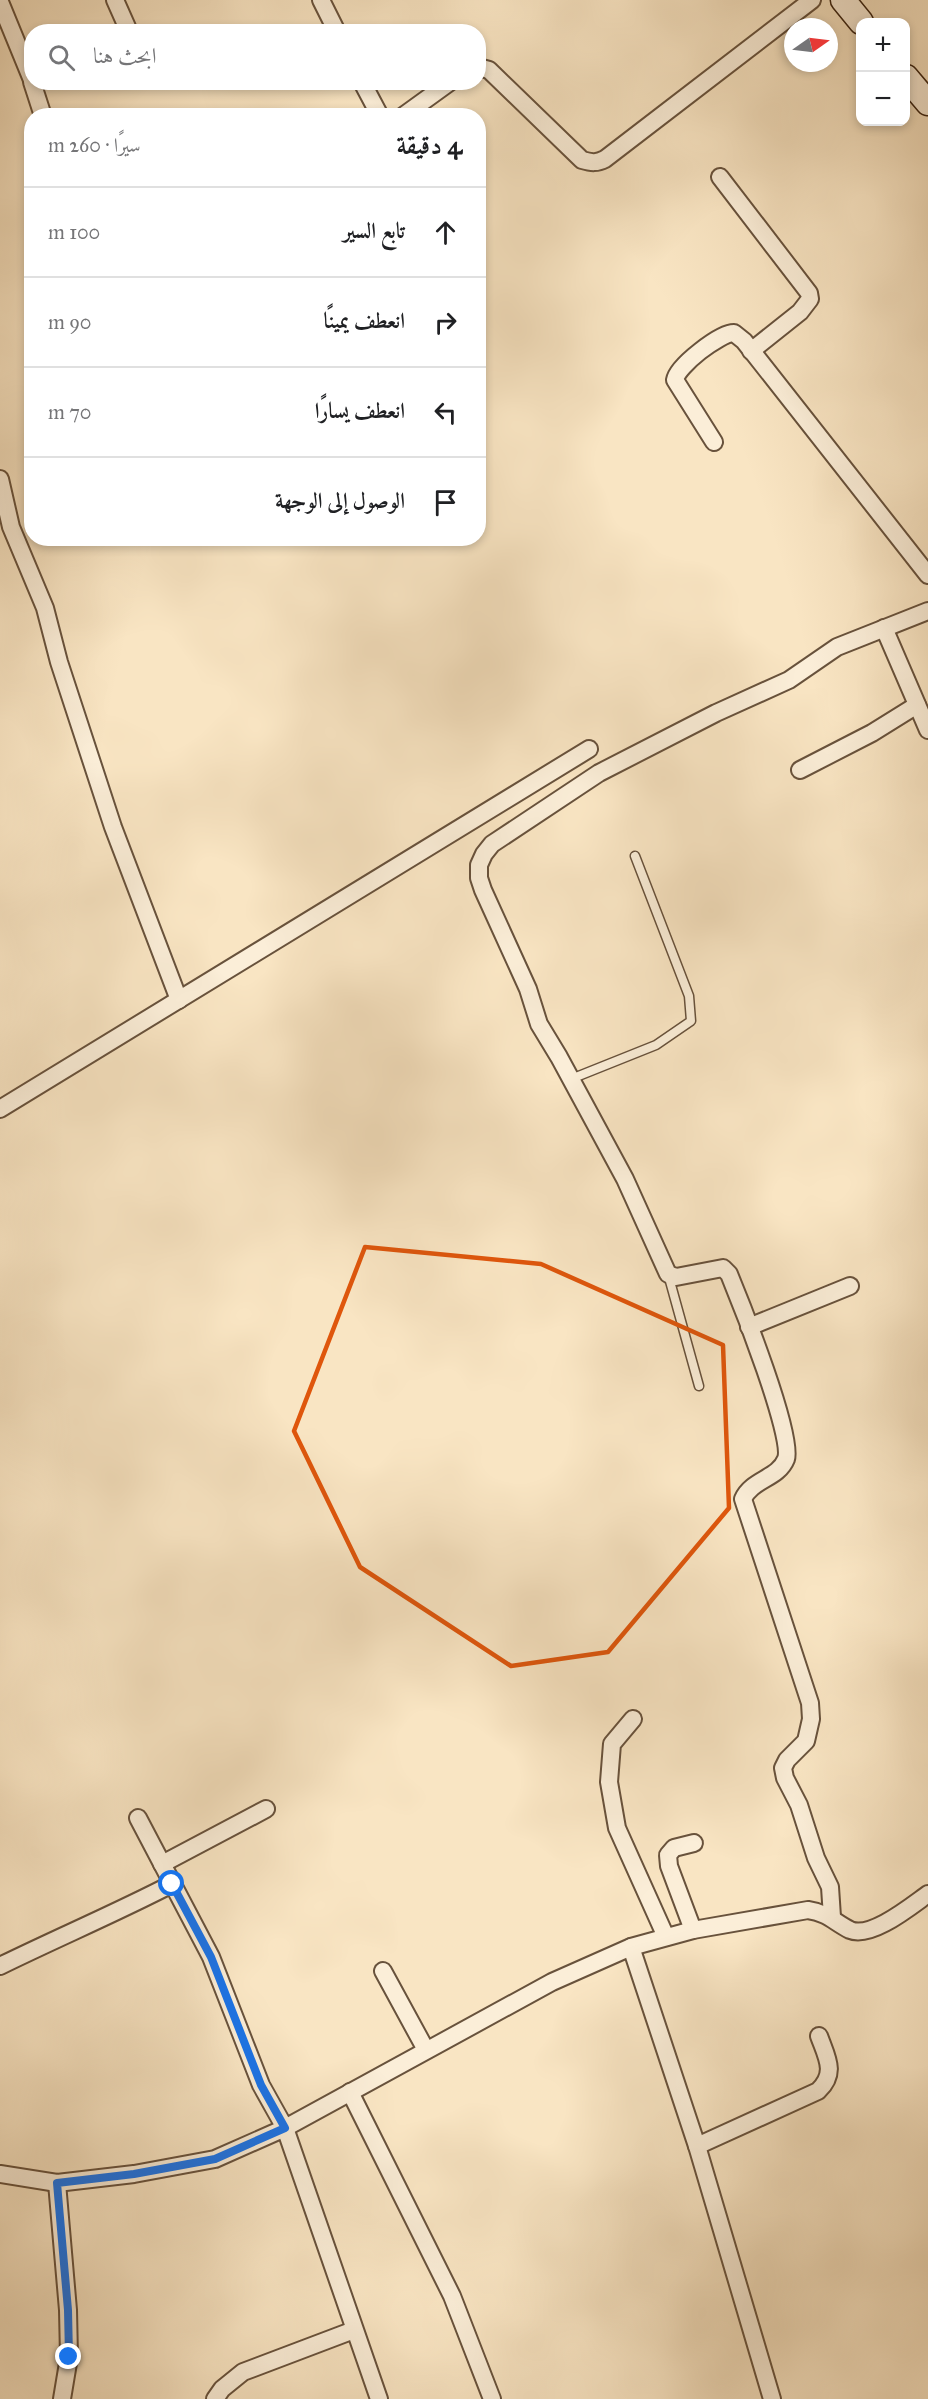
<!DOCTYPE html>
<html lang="ar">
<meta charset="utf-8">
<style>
:root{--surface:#fff;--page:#f6f6f6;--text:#202124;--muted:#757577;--line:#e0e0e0}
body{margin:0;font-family:"IM FELL Great Primer",Amiri,serif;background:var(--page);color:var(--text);direction:rtl}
.controls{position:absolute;right:18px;top:18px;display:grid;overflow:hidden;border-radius:12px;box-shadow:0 3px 9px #0003}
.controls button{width:54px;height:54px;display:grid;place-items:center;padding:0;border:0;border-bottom:2px solid var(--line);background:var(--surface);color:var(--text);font:30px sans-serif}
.compass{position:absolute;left:784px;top:18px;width:54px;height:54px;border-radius:50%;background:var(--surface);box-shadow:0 3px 9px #0003;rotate:76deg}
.stop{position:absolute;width:18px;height:18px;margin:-14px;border:4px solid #1a73e8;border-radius:50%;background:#fff}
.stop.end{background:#1a73e8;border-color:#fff;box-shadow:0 2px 6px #0008}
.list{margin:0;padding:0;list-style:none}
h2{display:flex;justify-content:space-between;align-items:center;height:78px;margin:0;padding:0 24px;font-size:26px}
h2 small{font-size:20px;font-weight:400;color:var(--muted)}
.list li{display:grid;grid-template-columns:39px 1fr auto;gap:18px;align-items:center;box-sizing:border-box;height:90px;padding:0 24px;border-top:2px solid var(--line)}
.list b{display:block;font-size:22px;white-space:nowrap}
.list em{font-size:20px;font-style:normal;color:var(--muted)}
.icon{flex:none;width:33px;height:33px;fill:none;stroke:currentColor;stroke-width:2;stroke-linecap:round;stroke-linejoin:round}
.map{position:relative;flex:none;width:928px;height:2399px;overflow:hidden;direction:ltr}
.search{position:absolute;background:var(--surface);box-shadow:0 3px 9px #0003;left:24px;top:24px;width:462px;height:66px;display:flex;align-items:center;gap:15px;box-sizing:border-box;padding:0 21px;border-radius:24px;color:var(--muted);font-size:22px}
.panel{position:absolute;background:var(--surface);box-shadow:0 3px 9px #0003;left:24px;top:108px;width:462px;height:438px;border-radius:24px;direction:rtl}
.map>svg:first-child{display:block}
</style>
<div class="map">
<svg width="928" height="2399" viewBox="0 0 928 2399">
<rect width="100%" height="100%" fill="#f9e5c3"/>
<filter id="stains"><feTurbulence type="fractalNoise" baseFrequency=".00333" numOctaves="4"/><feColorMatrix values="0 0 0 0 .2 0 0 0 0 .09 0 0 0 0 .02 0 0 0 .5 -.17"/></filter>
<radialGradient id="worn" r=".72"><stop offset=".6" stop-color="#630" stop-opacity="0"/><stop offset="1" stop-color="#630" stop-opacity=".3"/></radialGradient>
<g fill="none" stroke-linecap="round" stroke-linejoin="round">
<g stroke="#68523c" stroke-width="11">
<g id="lane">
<path d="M 571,1079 L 656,1045 L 691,1021 L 689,996 L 635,856"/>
<path d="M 668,1274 L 699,1386"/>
</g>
</g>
<g stroke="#68523c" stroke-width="20">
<g id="street">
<path d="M 115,0 L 127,27"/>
<path d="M 321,0 L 337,32"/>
<path d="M 0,2 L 32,80"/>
<path d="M 478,67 L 489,70 L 582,160 C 592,163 597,163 605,159 L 812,0"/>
<path d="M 32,82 L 43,116"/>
<path d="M 362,82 L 380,116"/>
<path d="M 403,116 L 450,82"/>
<path d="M 720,177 L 809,293 L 810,299 L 800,312 L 751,351"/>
<path d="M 714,442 L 675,380 C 677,366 720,333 734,333 L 744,341 L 928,575"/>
<path d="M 0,479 L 11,527 L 45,608 L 59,662 L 113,827 L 179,1000"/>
<path d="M 884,628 L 928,730"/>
<path d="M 800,770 L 872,733 L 917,705"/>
<path d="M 0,1109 L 589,749"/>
<path d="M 749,1327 L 850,1286"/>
<path d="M 633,1719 L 612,1744 L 609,1782 L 617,1828 L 666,1937"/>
<path d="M 138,1818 L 211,1957 L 261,2085 L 285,2128 L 379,2399"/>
<path d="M 162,1864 L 266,1809"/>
<path d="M 832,1917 L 830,1887 L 816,1858 L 799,1805 L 785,1778 L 783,1768 L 787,1760 L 806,1741 L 811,1719 L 810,1703 L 743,1499 C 752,1479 778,1479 786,1459 C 794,1437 741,1303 729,1274 L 723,1268 L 676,1277 L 668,1274 L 625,1179 L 559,1057 L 539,1024 L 528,989 L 483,890 L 479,878 L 479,865 L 484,854 L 492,844 L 599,773 L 716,713 L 789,680 L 837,647 L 928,611"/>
<path d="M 693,1930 L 669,1866 L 668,1855 L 674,1848 L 694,1843"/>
<path d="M 631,1947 L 697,2146 L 772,2399"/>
<path d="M 0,1966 C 57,1938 116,1913 172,1884"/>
<path d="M 383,1971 L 426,2050"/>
<path d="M 350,2092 L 452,2296 L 492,2399"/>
<path d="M 697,2146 L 818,2091 C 837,2073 827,2058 819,2036"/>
<path d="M 0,2174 L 57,2183 L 134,2174 L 215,2159 L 285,2128 L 552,1982 L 631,1947 L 693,1930 L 808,1910 C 828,1913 834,1922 850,1930 C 871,1939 911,1906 928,1894"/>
<path d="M 57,2183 L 68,2310 L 69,2357 L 62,2399"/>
<path d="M 215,2399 L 222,2389 L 243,2372 L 354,2330"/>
</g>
</g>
<g stroke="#38210f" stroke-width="27">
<g id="secondary">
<path d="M 843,0 L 861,22"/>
<path d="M 906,77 L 928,103"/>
</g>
</g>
<use href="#lane" stroke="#fbeed8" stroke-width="8"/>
<use href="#street" stroke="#fbeed8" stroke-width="16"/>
<use href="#secondary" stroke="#fbeed8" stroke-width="24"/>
</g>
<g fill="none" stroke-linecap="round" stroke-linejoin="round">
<path stroke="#1a73e8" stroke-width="8" d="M 69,2357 L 68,2310 L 57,2183 L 134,2174 L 215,2159 L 285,2128 L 261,2085 L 211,1957 L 172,1884"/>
</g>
<path fill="none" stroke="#df560c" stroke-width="4.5" stroke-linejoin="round" d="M 365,1247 L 541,1264 L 723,1345 L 729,1508 L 608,1652 L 511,1666 L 360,1567 L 294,1431 Z"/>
<rect width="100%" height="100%" filter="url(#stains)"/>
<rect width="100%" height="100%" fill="url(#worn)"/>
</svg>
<div class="controls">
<button>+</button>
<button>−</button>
</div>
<svg class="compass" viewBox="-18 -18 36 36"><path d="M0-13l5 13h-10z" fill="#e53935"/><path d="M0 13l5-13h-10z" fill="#757577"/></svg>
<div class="stop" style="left:172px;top:1884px"></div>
<div class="stop end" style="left:69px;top:2357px"></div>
<div class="search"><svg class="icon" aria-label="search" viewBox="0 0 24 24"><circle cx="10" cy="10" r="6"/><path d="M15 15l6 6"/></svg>ابحث هنا</div>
<section class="panel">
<h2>4 دقيقة<small>سيرًا · 260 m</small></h2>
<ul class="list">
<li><svg class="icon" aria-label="ahead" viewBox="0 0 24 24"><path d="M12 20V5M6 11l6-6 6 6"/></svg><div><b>تابع السير</b></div><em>100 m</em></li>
<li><svg class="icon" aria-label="right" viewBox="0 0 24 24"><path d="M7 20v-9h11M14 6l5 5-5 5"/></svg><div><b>انعطف يمينًا</b></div><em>90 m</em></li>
<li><svg class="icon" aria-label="left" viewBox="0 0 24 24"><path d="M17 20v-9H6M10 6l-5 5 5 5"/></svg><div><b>انعطف يسارًا</b></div><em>70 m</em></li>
<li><svg class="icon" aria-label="arrive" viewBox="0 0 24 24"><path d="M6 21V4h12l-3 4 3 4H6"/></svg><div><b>الوصول إلى الوجهة</b></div></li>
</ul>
</section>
</div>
